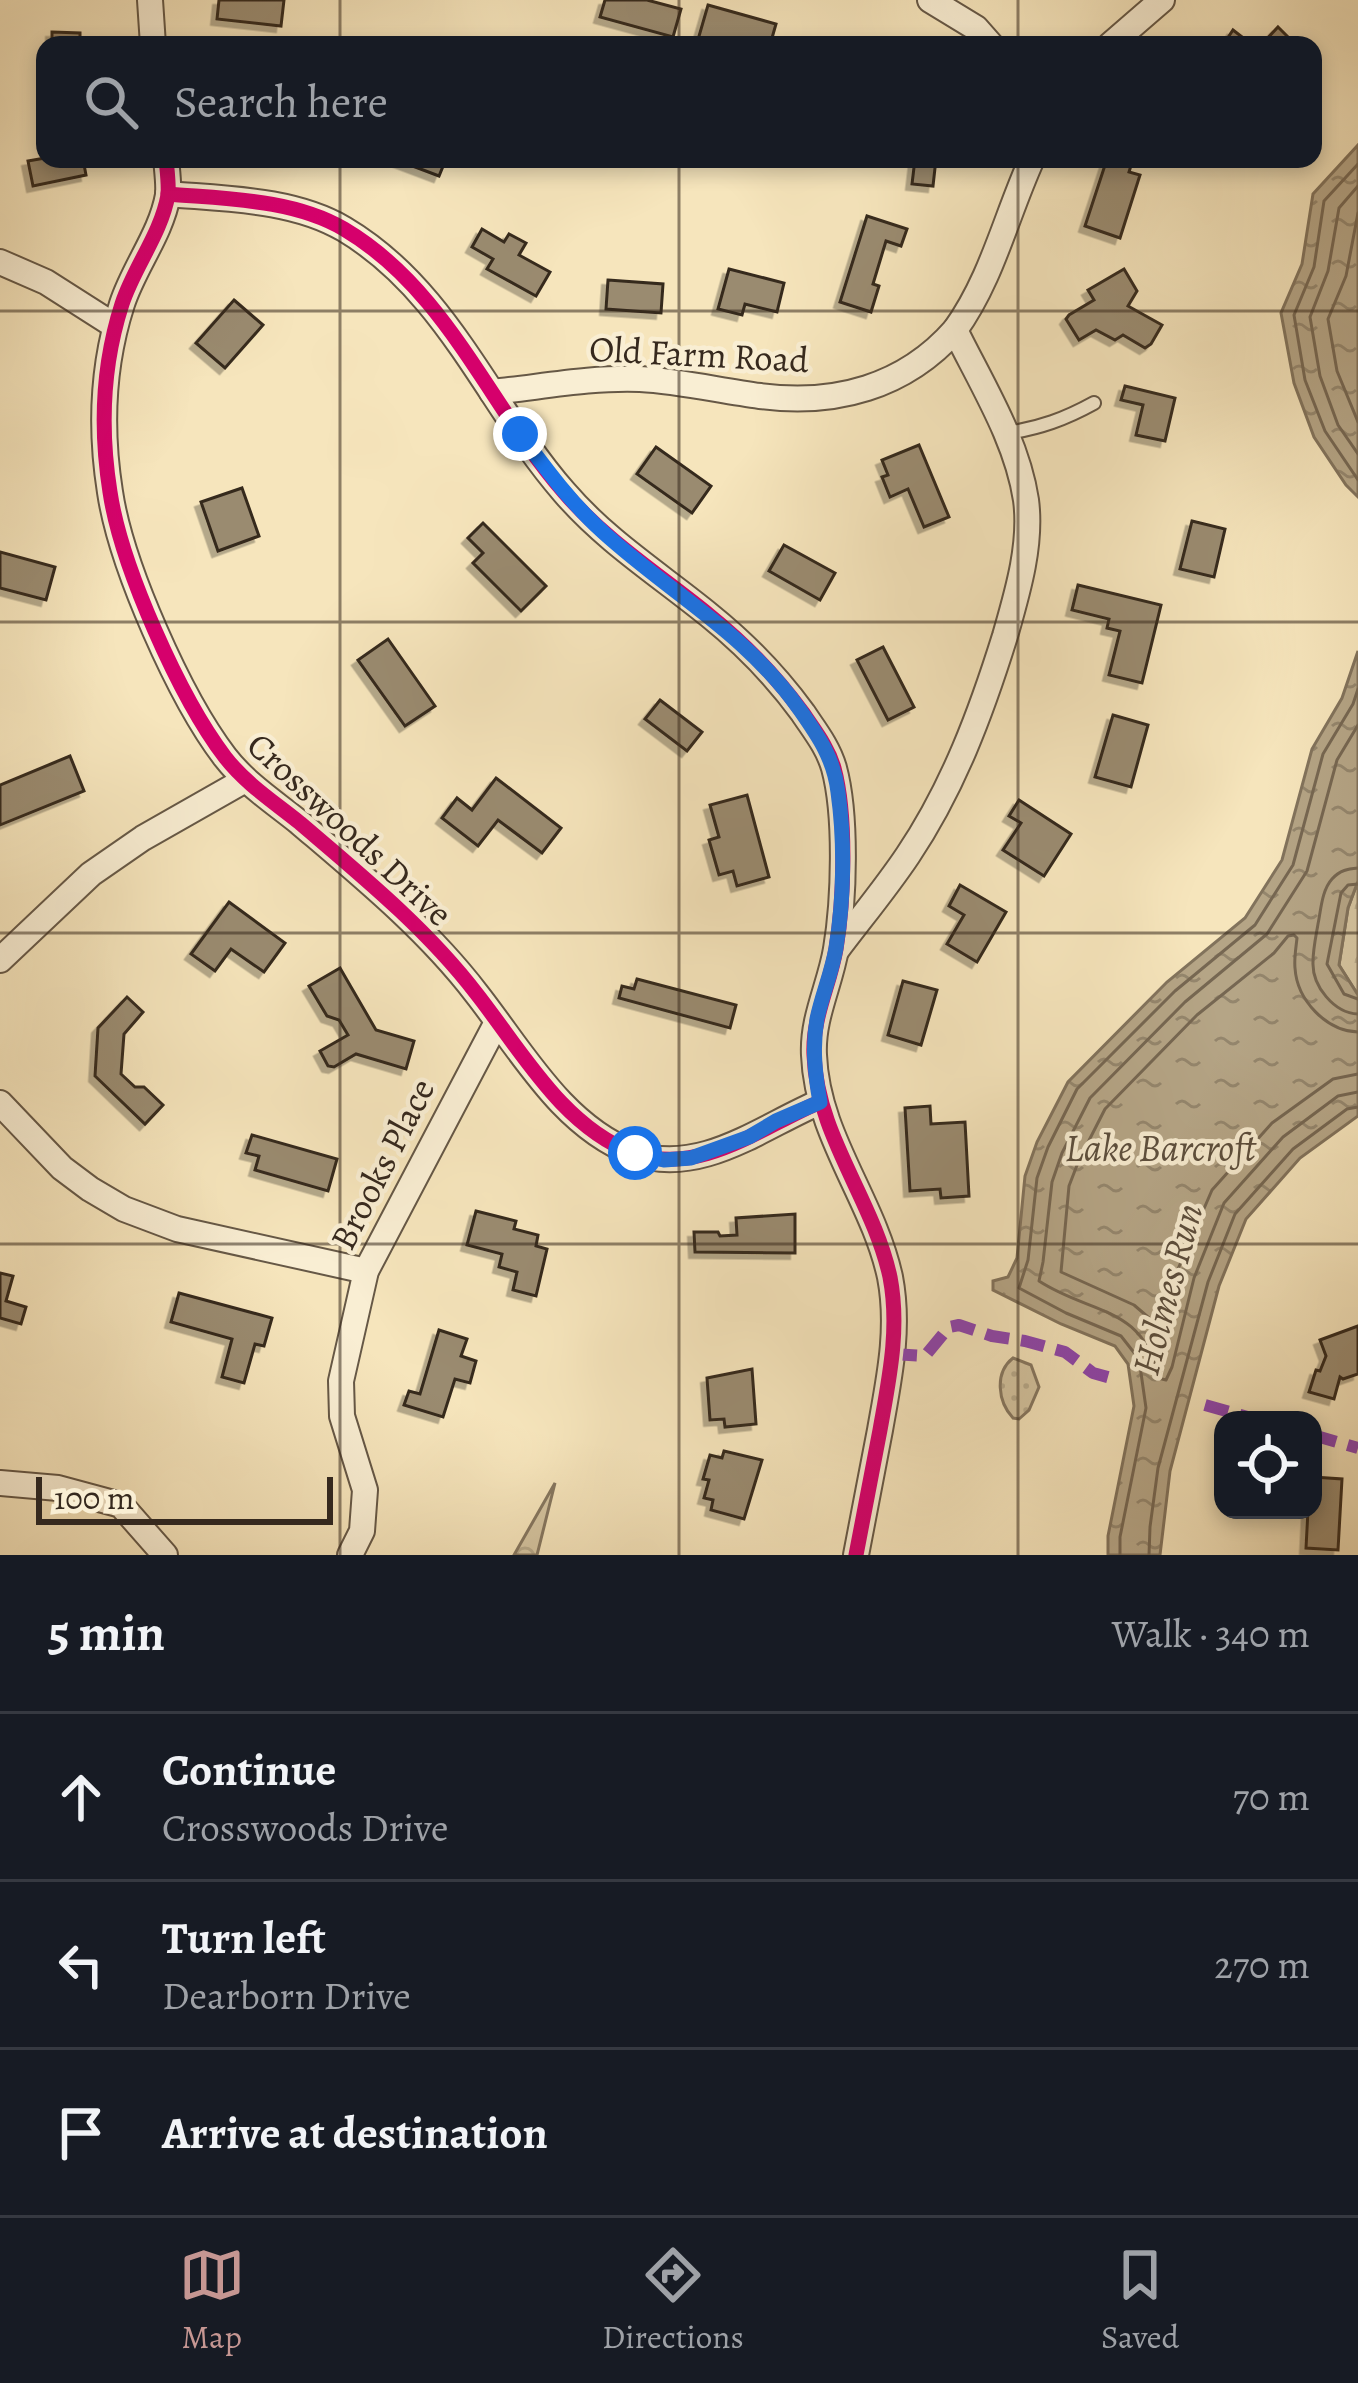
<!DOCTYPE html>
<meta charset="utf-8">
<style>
:root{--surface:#171b24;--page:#242831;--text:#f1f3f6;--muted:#9ea1a6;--line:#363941;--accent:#c59692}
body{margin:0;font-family:Alegreya,serif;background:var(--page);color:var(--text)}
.controls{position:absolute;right:36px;bottom:36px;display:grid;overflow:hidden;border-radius:24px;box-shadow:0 6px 18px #0003}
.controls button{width:108px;height:108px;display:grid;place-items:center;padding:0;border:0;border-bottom:3px solid var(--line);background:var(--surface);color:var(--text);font:60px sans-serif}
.scale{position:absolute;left:36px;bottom:30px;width:297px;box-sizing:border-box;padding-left:12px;border:6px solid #36291e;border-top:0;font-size:33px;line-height:42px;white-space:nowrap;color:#36291e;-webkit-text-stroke:9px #f9eed3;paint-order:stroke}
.stop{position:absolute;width:36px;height:36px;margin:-27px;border:9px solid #1a73e8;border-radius:50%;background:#fff}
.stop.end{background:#1a73e8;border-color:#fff;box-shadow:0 3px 12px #0008}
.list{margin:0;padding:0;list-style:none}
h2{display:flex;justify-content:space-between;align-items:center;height:156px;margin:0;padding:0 48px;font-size:51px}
h2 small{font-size:39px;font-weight:400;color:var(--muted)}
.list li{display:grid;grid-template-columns:78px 1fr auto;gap:36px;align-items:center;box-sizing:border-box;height:168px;padding:0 48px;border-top:3px solid var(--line)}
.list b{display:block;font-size:45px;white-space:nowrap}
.list p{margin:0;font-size:39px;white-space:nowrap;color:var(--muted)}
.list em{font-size:39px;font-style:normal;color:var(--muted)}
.icon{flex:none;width:66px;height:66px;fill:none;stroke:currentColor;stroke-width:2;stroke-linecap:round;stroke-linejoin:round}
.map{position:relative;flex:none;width:1358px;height:1555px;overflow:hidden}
.search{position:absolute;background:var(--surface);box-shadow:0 6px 18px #0003;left:36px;right:36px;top:36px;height:132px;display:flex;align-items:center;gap:30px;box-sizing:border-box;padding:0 42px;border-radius:24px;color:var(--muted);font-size:45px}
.sheet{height:660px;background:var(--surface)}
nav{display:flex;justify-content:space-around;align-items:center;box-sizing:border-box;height:168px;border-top:3px solid var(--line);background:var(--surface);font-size:33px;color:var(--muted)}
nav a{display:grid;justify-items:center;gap:6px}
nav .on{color:var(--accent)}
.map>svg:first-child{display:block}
</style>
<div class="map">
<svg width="1358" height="1555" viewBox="0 0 1358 1555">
<defs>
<pattern id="forest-crowns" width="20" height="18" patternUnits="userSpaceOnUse" patternTransform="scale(3)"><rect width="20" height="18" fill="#d5c5a1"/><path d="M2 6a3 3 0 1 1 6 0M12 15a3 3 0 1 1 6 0" fill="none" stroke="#b7a98a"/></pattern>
<pattern id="park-dots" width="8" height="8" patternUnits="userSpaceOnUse" patternTransform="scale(3)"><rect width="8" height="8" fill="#d5c5a1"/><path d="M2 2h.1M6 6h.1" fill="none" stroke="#b7a98a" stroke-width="1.8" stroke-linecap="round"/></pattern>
<pattern id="water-ripples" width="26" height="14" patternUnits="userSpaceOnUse" patternTransform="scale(3)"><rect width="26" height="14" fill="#b5a586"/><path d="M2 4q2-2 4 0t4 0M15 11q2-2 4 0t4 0" fill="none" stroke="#94866d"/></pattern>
<filter id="shadow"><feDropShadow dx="-5.5" dy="5.5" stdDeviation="0" flood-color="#0004"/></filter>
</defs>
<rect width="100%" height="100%" fill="#f6e5bc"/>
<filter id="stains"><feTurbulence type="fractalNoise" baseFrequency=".00167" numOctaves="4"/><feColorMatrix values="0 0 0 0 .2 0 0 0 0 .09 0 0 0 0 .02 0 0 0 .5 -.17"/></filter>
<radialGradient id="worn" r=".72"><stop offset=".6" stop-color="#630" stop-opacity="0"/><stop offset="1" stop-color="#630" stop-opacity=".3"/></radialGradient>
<g fill="url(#forest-crowns)" stroke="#867760" stroke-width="3">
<path d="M 1358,881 L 1358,995 L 1339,965 L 1348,908 Z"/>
<path d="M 555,1483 L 537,1555 L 514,1555 Z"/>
</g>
<path fill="url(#park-dots)" stroke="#867760" stroke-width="3" d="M 1013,1358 L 1031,1365 L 1039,1387 L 1029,1410 L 1019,1419 L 1013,1418 C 998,1402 994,1373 1013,1358 Z"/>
<g fill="url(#water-ripples)" stroke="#82735c" stroke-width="3">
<path d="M 1358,145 L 1358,497 L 1346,485 L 1314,437 L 1294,383 L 1281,313 L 1302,264 L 1313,194 Z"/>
<path d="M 1358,651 L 1358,881 L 1348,908 L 1339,965 L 1358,995 L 1358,1116 L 1300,1158 L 1246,1219 L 1219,1286 L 1170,1471 L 1160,1555 L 1108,1555 L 1108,1536 L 1134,1406 L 1128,1364 L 1115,1346 L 1061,1324 L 993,1290 L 993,1281 L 1008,1277 L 1017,1258 L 1025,1176 L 1037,1142 L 1068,1082 L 1167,982 L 1245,918 L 1282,860 L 1312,749 L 1342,698 Z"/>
</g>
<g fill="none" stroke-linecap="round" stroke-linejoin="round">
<g stroke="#766752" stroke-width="3">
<path d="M 1358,164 L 1324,201 L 1314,267 L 1294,315 L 1305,380 L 1325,431 L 1358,480"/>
<path d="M 1358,186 L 1339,208 L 1328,271 L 1310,317 L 1320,376 L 1338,425 L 1358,454"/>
<path d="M 1358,213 L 1346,276 L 1328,319 L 1337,371 L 1358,422"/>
<path d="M 1358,725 L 1337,760 L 1307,871 L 1267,934 L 1185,1002 L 1090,1098 L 1062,1153 L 1052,1182 L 1043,1262 L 1039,1281 C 1091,1315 1144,1305 1158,1378 L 1166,1380 L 1172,1367 L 1194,1278 L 1224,1203 L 1283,1137 L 1338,1096 L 1358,1092"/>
<path d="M 1358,868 C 1348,869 1340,870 1332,879 C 1322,890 1321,909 1318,924 C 1316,936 1313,949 1313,962 C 1312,986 1334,1013 1358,1014"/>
<path d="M 1358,884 L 1348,885 L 1341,893 L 1327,964 L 1344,994 L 1358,999"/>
<path d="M 1358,1032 C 1326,1031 1297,1000 1295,968 C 1294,958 1296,948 1297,938 L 1294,935 L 1288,936 L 1274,953 L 1197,1015 L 1105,1109 L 1079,1160 L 1069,1186 L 1061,1272 L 1134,1305 L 1155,1323 L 1161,1324 L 1178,1269 L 1212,1190 L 1272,1123 L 1333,1079 L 1358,1074"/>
<path d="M 1120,1555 L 1120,1537 L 1146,1408 L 1139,1359 L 1121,1336 L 1066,1313 L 1019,1288 L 1028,1260 L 1037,1178 L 1048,1147 L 1077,1089 L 1175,991 L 1255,925 L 1293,865 L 1323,754 L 1353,704 L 1358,689"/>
<path d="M 1149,1555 L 1150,1527 L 1158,1468 L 1208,1282 L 1235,1214 L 1293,1149 L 1347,1109 L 1358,1107"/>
</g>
</g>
<g fill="#9a8b70" stroke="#36291e" stroke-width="3" filter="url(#shadow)">
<path d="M 219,0 L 284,0 L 281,26 L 217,19 Z"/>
<path d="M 605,0 L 647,0 L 681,9 L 673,37 L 600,17 Z"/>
<path d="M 708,5 L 776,24 L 770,45 L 697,43 Z"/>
<path d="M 1278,27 L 1296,45 L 1261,45 Z"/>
<path d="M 1233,30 L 1246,40 L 1242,45 L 1223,45 Z"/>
<path d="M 52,32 L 80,33 L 80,45 L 52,45 Z"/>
<path d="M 45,158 L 83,159 L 86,175 L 33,186 L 28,161 Z"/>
<path d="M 394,159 L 446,159 L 439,176 Z"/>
<path d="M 915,159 L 936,159 L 933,186 L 912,184 Z"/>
<path d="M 1107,159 L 1133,159 L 1129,172 L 1140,175 L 1120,238 L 1085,226 Z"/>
<path d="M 867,216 L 907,229 L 901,246 L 886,241 L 873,284 L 879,286 L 871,312 L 840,302 Z"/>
<path d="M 482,229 L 504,242 L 509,234 L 526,243 L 519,255 L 550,272 L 536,296 L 487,269 L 493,259 L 472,247 Z"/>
<path d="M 729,269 L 784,283 L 777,312 L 745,304 L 742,315 L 718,309 Z"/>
<path d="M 1124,269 L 1137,291 L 1128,306 L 1162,325 L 1151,344 L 1145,348 L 1123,335 L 1115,340 L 1096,330 L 1079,340 L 1066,319 L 1069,315 L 1094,300 L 1088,290 Z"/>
<path d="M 608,280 L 663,284 L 661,313 L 606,309 Z"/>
<path d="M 234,300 L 263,325 L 225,368 L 196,343 Z"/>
<path d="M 1125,386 L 1175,398 L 1165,441 L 1136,435 L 1143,405 L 1121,400 Z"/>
<path d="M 919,445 L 949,517 L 924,527 L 908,489 L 890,497 L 882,477 L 888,475 L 882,460 Z"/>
<path d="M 656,447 L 711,486 L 692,513 L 637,474 Z"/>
<path d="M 242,488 L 259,536 L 218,551 L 201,502 Z"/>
<path d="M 1192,521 L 1225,529 L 1214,577 L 1180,569 Z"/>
<path d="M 483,523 L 546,586 L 521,611 L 473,563 L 483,553 L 468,538 Z"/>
<path d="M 784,545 L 835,573 L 820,600 L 769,571 Z"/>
<path d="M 0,552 L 55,567 L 46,600 L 0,588 Z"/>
<path d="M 1078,585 L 1161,605 L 1142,683 L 1109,675 L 1120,631 L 1107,628 L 1109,619 L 1072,610 Z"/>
<path d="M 388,639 L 435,706 L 405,726 L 358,660 Z"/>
<path d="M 883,647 L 914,707 L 888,720 L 857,660 Z"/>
<path d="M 660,700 L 702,732 L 687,751 L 645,719 Z"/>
<path d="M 1113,715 L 1148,725 L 1131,787 L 1095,777 Z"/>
<path d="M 70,756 L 84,791 L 0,825 L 0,785 Z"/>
<path d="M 496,778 L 561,828 L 542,853 L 498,820 L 478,846 L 442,818 L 457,798 L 472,810 Z"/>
<path d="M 747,795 L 769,877 L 737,886 L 733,871 L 719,875 L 709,840 L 719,837 L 710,805 Z"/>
<path d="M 1019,800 L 1071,834 L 1044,876 L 1003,850 L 1021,823 L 1009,816 Z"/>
<path d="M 960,885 L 1006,912 L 977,962 L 947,944 L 964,915 L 949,906 Z"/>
<path d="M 229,902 L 285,943 L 264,972 L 231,949 L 215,971 L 191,954 Z"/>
<path d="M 340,968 L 376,1030 L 414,1041 L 406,1069 L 356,1054 L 334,1067 L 328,1066 L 320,1051 L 348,1035 L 339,1020 L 327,1016 L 309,986 Z"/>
<path d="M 637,979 L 736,1005 L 730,1028 L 619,998 L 622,986 L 634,989 Z"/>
<path d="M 903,981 L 937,990 L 921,1045 L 888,1035 Z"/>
<path d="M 127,997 L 143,1012 L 124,1034 L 121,1074 L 135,1087 L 144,1087 L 163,1105 L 145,1124 L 95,1076 L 98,1028 Z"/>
<path d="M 930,1106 L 931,1124 L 965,1122 L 969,1196 L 941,1198 L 940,1189 L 910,1191 L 905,1108 Z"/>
<path d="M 252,1135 L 337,1159 L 328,1191 L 255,1170 L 259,1156 L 246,1153 Z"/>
<path d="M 476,1211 L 516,1221 L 514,1229 L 538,1235 L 536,1246 L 547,1249 L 536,1296 L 513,1290 L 517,1272 L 499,1267 L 502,1254 L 467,1245 Z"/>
<path d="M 795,1214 L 795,1253 L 695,1252 L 694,1232 L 718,1232 L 720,1236 L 737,1235 L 736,1218 Z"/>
<path d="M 0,1273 L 13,1276 L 6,1301 L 26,1307 L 21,1324 L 0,1318 Z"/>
<path d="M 179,1293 L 272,1318 L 264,1346 L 255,1344 L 244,1383 L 222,1377 L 232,1339 L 171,1322 Z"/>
<path d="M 1358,1326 L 1358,1374 L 1343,1379 L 1340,1377 L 1334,1399 L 1309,1392 L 1316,1370 L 1320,1371 L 1326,1356 L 1320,1340 Z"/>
<path d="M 439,1330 L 467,1339 L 461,1356 L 476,1361 L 470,1383 L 455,1379 L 443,1417 L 404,1405 L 409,1391 L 420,1394 Z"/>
<path d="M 752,1369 L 756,1424 L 725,1427 L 724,1419 L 710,1420 L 707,1378 Z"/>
<path d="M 724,1451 L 762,1460 L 744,1519 L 711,1510 L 713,1500 L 704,1498 L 709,1480 L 703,1479 L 710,1455 L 722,1458 Z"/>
<path d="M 1313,1477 L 1342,1479 L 1338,1550 L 1306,1548 L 1308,1510 L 1313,1510 Z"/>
</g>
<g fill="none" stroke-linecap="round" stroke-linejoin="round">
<g stroke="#665846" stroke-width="16">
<path id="service" d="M 1007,433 C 1040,428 1065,419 1094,403"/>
</g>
<g stroke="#665846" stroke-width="28">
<g id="minor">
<path d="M 150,0 L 153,45"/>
<path d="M 930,0 L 976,28 L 991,45"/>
<path d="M 1110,45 L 1162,0"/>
<path d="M 166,159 C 167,170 169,184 168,195 C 161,234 134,267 122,304 C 102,366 100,429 110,492 C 121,566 180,698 225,757 C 246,784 274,802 300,823 C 361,875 427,929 476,993 C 521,1050 562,1126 633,1153 C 700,1177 761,1127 820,1102"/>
<path d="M 168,194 C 226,199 293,199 344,229 C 447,290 489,406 564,492 C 606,541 660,575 709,615 C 745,644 776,676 803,713 C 815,731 828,747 834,768 C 847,816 844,901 836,949 C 830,985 812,1018 814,1055 C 817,1136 873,1199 890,1277 C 900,1329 889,1379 880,1430 C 872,1472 864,1513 856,1555"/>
<path d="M 0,262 L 46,282 L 115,326"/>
<path d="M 492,392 C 541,387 591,377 640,379 C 680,381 721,391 760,396 C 835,406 905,387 955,330"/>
<path d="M 836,951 C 860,919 886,888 908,855 C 953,788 981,713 1005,636 C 1017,594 1032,545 1026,500 C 1017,440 982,385 955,330 C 992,279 1006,216 1032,159"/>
<path d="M 0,960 L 91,874 L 143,838 L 245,780"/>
<path d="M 0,1103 L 62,1168 L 90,1189 L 124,1209 L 177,1229 L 366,1271"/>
<path d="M 0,1483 L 58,1488 L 121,1505 L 165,1555"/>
<path d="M 350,1555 L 362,1531 L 365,1490 L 342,1416 L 341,1381 L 366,1271 L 497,1022"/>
</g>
</g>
<use href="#service" stroke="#f9eed3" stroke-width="12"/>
<use href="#minor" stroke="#f9eed3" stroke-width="24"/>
<g stroke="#8e44ad" stroke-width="12" stroke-dasharray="24 12" stroke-linecap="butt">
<path d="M 893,1354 L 925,1356 L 949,1327 L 959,1325 L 992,1336 L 1025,1341 L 1065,1352 L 1093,1373 L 1111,1378"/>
<path d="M 1205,1405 L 1258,1420"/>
<path d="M 1313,1435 L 1358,1448"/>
</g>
<g stroke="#f9eed3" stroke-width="22">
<g id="cycleway">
<path d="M 166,159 C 167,170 169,184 168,195 C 161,234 134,267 122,304 C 102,366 100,429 110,492 C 121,566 180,698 225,757 C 246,784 274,802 300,823 C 361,875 427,929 476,993 C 521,1050 562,1126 633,1153 C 700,1177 761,1127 820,1102"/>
<path d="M 168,194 C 226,199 293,199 344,229 C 447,290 489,406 564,492 C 606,541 660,575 709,615 C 745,644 776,676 803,713 C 815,731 828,747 834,768 C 847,816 844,901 836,949 C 830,985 812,1018 814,1055 C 817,1136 873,1199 890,1277 C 900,1329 889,1379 880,1430 C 872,1472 864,1513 856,1555"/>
</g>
</g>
<use href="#cycleway" stroke="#d6006c" stroke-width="15"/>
</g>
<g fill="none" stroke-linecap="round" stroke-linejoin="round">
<path stroke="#1a73e8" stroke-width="15" d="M 520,434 C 546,469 571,503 603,532 C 671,594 745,632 800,710 C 819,737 834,759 838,792 C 845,842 844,899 836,948 C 832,972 822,995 817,1019 C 812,1047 815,1074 820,1102 L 776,1121 L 749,1137 L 691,1158 L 664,1160 L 635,1153"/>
</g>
<path fill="none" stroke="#36291e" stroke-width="3" stroke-opacity="0.55" d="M 340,0 L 340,45M 679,0 L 679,45M 1018,0 L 1018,45M 340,159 L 340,1555M 679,159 L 679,1555M 1018,159 L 1018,1555M 0,311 L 1358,311M 0,622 L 1358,622M 0,933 L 1358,933M 0,1244 L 1358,1244"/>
<g text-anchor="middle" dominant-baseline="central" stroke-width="9" stroke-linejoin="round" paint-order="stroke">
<g font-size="36" fill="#36291e" stroke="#f9eed3">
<text transform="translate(699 354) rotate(3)">Old Farm Road</text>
<text transform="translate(350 829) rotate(43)">Crosswoods Drive</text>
<text transform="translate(382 1164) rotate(-63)">Brooks Place</text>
</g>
<g font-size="39" font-style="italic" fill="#5c4e3d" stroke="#f9eed3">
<text x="1160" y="1147">Lake Barcroft</text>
<text transform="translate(1167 1289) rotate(-75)">Holmes Run</text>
</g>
</g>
<rect width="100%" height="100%" filter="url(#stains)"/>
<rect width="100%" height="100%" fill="url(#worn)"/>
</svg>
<div class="controls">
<button><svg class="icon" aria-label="locate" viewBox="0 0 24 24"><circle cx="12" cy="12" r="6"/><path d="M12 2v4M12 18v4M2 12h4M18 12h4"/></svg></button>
</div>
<div class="scale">100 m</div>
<div class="stop" style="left:635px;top:1153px"></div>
<div class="stop end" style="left:520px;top:434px"></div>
<div class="search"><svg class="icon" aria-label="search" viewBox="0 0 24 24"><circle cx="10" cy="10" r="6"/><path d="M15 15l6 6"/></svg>Search here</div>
</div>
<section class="sheet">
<h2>5 min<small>Walk · 340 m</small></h2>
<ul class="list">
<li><svg class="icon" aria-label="ahead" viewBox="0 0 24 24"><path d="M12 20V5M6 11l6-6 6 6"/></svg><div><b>Continue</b><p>Crosswoods Drive</p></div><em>70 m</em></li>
<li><svg class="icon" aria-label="left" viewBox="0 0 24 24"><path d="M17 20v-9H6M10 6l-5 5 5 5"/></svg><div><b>Turn left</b><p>Dearborn Drive</p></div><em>270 m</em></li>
<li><svg class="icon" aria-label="arrive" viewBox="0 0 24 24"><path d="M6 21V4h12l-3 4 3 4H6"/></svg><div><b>Arrive at destination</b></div></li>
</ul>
</section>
<nav>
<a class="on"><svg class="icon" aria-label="map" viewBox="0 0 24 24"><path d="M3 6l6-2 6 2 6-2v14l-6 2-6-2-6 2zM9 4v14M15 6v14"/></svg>Map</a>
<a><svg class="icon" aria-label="directions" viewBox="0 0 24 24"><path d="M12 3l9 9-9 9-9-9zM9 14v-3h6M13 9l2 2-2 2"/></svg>Directions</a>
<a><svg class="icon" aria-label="saved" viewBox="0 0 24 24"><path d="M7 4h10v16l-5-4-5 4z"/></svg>Saved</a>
</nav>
